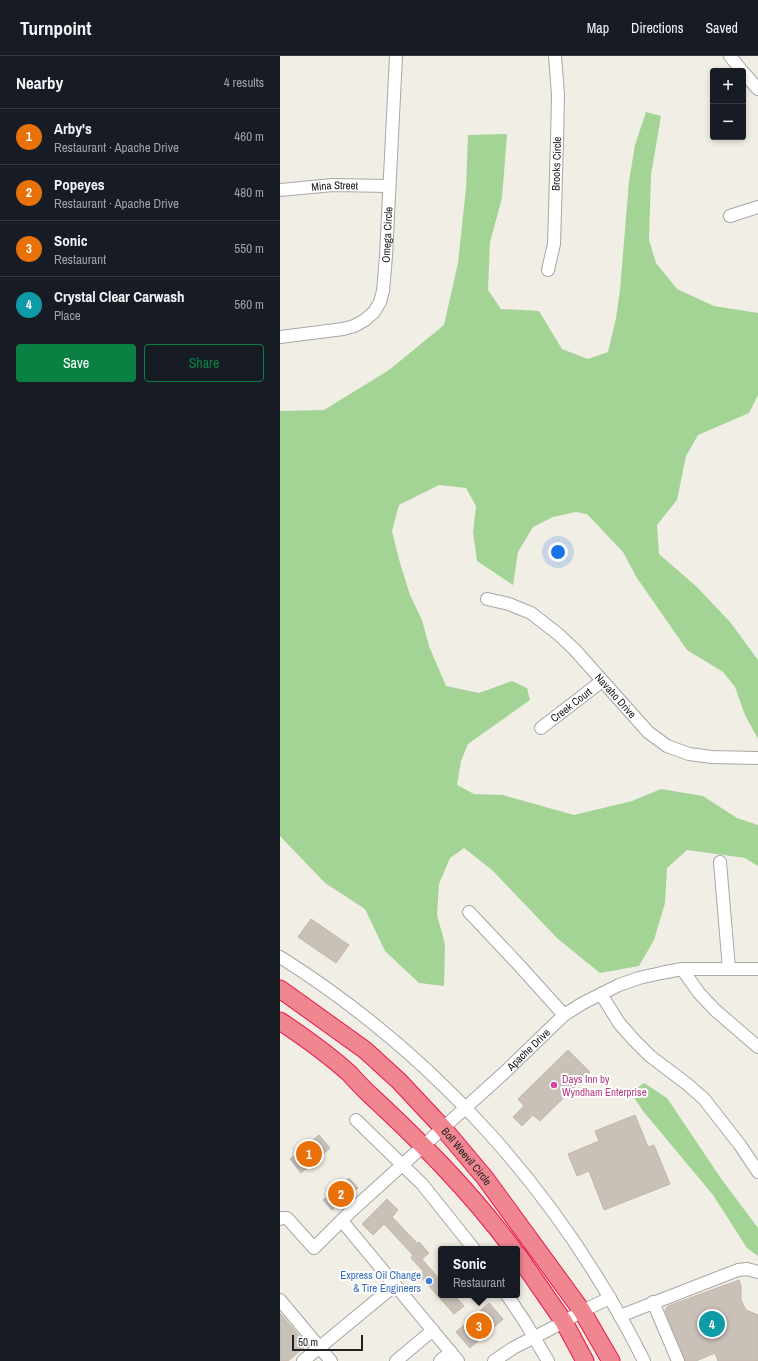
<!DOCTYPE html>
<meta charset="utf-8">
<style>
:root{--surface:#171b24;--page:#242831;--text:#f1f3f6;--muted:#9ea1a6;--line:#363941;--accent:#0b8043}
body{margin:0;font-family:"Archivo Narrow",sans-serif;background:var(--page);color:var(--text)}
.controls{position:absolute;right:12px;top:12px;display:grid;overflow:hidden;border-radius:4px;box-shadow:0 2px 6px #0003}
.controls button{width:36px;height:36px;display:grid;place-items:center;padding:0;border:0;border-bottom:1px solid var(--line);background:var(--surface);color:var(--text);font:20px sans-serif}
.scale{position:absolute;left:12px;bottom:10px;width:71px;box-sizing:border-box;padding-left:4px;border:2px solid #202020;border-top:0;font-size:11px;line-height:14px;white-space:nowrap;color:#202020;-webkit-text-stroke:3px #fff;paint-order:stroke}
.you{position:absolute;left:278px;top:496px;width:14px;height:14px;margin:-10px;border:3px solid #fff;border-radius:50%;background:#1a73e8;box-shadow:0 0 0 6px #1a73e833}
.badge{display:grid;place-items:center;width:26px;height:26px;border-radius:50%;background:var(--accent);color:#fff;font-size:13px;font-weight:700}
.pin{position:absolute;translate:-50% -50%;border:2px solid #fff;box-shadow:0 1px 4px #0006}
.popup{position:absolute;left:158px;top:1190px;width:82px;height:52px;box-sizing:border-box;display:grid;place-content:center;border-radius:4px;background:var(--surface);filter:drop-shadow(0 1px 3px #0005);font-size:13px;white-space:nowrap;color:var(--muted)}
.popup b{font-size:15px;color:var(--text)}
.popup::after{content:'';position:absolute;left:50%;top:100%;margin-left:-8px;border:8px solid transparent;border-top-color:var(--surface)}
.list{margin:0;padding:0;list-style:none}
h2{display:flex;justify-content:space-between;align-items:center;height:52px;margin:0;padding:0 16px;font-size:17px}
h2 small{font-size:13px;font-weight:400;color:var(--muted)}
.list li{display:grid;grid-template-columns:26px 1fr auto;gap:12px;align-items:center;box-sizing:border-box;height:56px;padding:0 16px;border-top:1px solid var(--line)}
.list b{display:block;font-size:15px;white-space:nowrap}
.list p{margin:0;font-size:13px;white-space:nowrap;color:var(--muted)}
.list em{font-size:13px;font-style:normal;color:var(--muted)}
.actions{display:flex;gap:8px;padding:12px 16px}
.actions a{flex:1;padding:9px 0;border:1px solid var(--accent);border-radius:4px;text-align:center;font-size:14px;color:var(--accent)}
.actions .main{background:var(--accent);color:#fff}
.map{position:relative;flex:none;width:478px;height:1305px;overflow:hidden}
header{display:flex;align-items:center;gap:24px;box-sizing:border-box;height:56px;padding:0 20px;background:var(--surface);border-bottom:1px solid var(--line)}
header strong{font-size:19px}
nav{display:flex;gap:22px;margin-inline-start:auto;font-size:14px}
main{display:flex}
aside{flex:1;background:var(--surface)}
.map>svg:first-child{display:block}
</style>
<header>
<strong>Turnpoint</strong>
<nav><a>Map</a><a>Directions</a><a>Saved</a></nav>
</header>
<main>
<aside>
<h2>Nearby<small>4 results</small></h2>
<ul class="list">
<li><span class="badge" style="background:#e8710a">1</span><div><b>Arby's</b><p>Restaurant · Apache Drive</p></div><em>460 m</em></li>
<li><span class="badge" style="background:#e8710a">2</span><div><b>Popeyes</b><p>Restaurant · Apache Drive</p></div><em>480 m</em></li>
<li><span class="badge" style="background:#e8710a">3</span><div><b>Sonic</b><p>Restaurant</p></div><em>550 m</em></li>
<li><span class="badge" style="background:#0f9aa8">4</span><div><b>Crystal Clear Carwash</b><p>Place</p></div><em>560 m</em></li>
</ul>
<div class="actions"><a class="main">Save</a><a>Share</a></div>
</aside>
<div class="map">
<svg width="478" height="1305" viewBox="0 0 478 1305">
<rect width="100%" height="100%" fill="#f1eee5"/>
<g fill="#a3d496">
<path d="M 366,56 L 381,60 L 371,119 L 369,184 L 376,207 L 397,233 L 434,250 L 478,257 L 478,339 L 469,357 L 418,379 L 406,400 L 397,444 L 377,469 L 379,498 L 417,531 L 450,566 L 478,604 L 478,683 L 465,659 L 455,631 L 443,616 L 407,594 L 357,522 L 343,496 L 307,458 L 296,456 L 273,461 L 253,471 L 238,496 L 233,529 L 197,505 L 193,476 L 196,450 L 186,432 L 159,429 L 119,449 L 112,475 L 120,507 L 130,539 L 142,564 L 149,590 L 166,630 L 199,637 L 232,625 L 247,632 L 250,644 L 188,688 L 181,705 L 177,729 L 194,738 L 223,739 L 294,759 L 352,745 L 381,733 L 423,740 L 457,762 L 478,769 L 478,810 L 465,802 L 407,794 L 387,812 L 385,847 L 374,884 L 359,910 L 320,917 L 278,883 L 212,814 L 184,792 L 170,802 L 159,828 L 157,859 L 165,888 L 164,930 L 139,927 L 105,895 L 85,853 L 45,827 L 0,780 L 0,355 L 44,354 L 109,314 L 164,269 L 178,207 L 186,132 L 188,79 L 227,78 L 222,142 L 210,186 L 208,234 L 221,253 L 259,255 L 282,293 L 308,303 L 328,296 L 336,262 L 340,234 L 349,125 L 355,89 Z"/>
<path d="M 364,1027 L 387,1042 L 440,1121 L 478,1172 L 478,1200 L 467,1192 L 433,1139 L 363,1055 L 351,1037 Z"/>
</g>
<g fill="#c9c1b8" stroke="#c4b6a6">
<path d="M 31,863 L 69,889 L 56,907 L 18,881 Z"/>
<path d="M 288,994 L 310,1016 L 260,1065 L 253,1059 L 242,1070 L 233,1061 L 244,1050 L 238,1043 Z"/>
<path d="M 355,1059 L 368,1091 L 374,1089 L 390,1128 L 324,1154 L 309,1115 L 297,1120 L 288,1098 L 319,1085 L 315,1075 Z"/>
<path d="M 39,1079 L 50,1092 L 21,1117 L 10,1103 Z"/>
<path d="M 69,1122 L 78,1132 L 52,1154 L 43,1144 Z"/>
<path d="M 107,1143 L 118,1154 L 112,1161 L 138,1188 L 139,1186 L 149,1197 L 142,1203 L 161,1225 L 161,1239 L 174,1239 L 184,1250 L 174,1258 L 139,1219 L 143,1215 L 131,1202 L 133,1199 L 104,1168 L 93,1179 L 82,1168 Z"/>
<path d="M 459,1224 L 461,1230 L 461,1244 L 466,1254 L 478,1259 L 478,1305 L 438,1305 L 435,1297 L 416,1305 L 405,1305 L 385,1254 L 388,1250 Z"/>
<path d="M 209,1247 L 223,1263 L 190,1292 L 176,1276 Z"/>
<path d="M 0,1257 L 27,1289 L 8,1305 L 0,1305 Z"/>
</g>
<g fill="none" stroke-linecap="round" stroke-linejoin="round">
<g stroke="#a7a7a7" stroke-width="14">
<g id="minor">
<path d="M 450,0 L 462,15"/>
<path d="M 463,16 L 478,33"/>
<path id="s1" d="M 0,134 L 53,129 L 109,130"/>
<path d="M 450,160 L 478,151"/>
<path id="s2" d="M 268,214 L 274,188 L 277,85 L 278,39 L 275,0"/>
<path id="s3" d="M 0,281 L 63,273 L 74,270 L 85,264 L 94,256 L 100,246 L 103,235 L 106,200 L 116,0"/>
<path id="s4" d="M 207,543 L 229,548 L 251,557 L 278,578 L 295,594 L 368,676 L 387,690 L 409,698 L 432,701 L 478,702"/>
<path id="s5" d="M 261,672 L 322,625"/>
<path d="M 440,806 L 449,913"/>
<path d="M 189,856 L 239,909 L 284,959"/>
<path d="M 0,901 C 157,1000 281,1139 364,1305"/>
<path d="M 402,913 L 419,937 L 435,954 L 478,991"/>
<path d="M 321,938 L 339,967 L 354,984 L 370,1000 L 407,1028 L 424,1043 L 460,1089 L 478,1116"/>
<path d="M 76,1064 L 142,1128 L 194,1193"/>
<path id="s6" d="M 0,1163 L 2,1162 L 7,1162 L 34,1192 L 69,1157 L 225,1016 L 284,959 L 303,947 L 339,929 L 359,922 L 381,917 L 402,913 L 478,913"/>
<path d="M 62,1165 L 178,1305"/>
<path d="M 227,1239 L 245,1266 L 268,1305"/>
<path d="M 0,1244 L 51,1305"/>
<path d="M 373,1246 L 398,1305"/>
<path d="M 340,1260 L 458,1214 L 467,1213 L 478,1216"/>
<path d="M 23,1305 L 115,1229"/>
<path d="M 116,1305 L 153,1274"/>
<path d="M 160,1305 L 171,1296"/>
<path d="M 214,1305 L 233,1292 L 284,1266 L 302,1255 L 330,1242"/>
</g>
</g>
<g stroke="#ec154b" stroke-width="19">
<g id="highway">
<path id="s7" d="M 0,933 L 85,994 L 119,1025 L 163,1072 L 205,1122 L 302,1255 L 331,1305"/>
<path d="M 0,965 C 24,981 48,998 70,1018 C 75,1024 81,1030 87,1036 C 141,1086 189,1134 233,1193"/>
<path d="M 237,1198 L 284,1266 L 305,1305"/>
</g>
</g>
<use href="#minor" stroke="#fff" stroke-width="12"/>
<use href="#highway" stroke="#ef8690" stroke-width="17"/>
</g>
<circle fill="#d1479c" stroke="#fff" stroke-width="1.5" cx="274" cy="1029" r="4"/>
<circle fill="#3f7fe0" stroke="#fff" stroke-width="1.5" cx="149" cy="1225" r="4"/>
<g text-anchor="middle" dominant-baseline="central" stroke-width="4" stroke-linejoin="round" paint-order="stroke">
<g font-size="11" fill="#202020" stroke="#fff">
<text stroke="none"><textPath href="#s2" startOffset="107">Brooks Circle</textPath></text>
<text stroke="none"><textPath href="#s1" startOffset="55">Mina Street</textPath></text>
<text stroke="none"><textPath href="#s3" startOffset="179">Omega Circle</textPath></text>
<text stroke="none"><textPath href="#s4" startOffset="165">Navaho Drive</textPath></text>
<text stroke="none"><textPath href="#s5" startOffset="38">Creek Court</textPath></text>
<text stroke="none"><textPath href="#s6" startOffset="340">Apache Drive</textPath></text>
<text stroke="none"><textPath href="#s7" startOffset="252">Boll Weevil Circle</textPath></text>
</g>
<g font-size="11" fill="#b23c85" stroke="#fff" text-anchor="start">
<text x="282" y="1023">Days Inn by<tspan x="282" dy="13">Wyndham Enterprise</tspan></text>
</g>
<g font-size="11" fill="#366cbe" stroke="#fff" text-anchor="end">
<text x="141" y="1219">Express Oil Change<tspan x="141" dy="13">&amp; Tire Engineers</tspan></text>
</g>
</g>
</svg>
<div class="controls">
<button>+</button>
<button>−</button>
</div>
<div class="scale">50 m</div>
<div class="you"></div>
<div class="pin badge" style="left:29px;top:1098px;background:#e8710a">1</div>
<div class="pin badge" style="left:61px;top:1138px;background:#e8710a">2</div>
<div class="pin badge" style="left:199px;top:1270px;background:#e8710a">3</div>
<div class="popup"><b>Sonic</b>Restaurant</div>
<div class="pin badge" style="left:432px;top:1268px;background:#0f9aa8">4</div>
</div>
</main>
